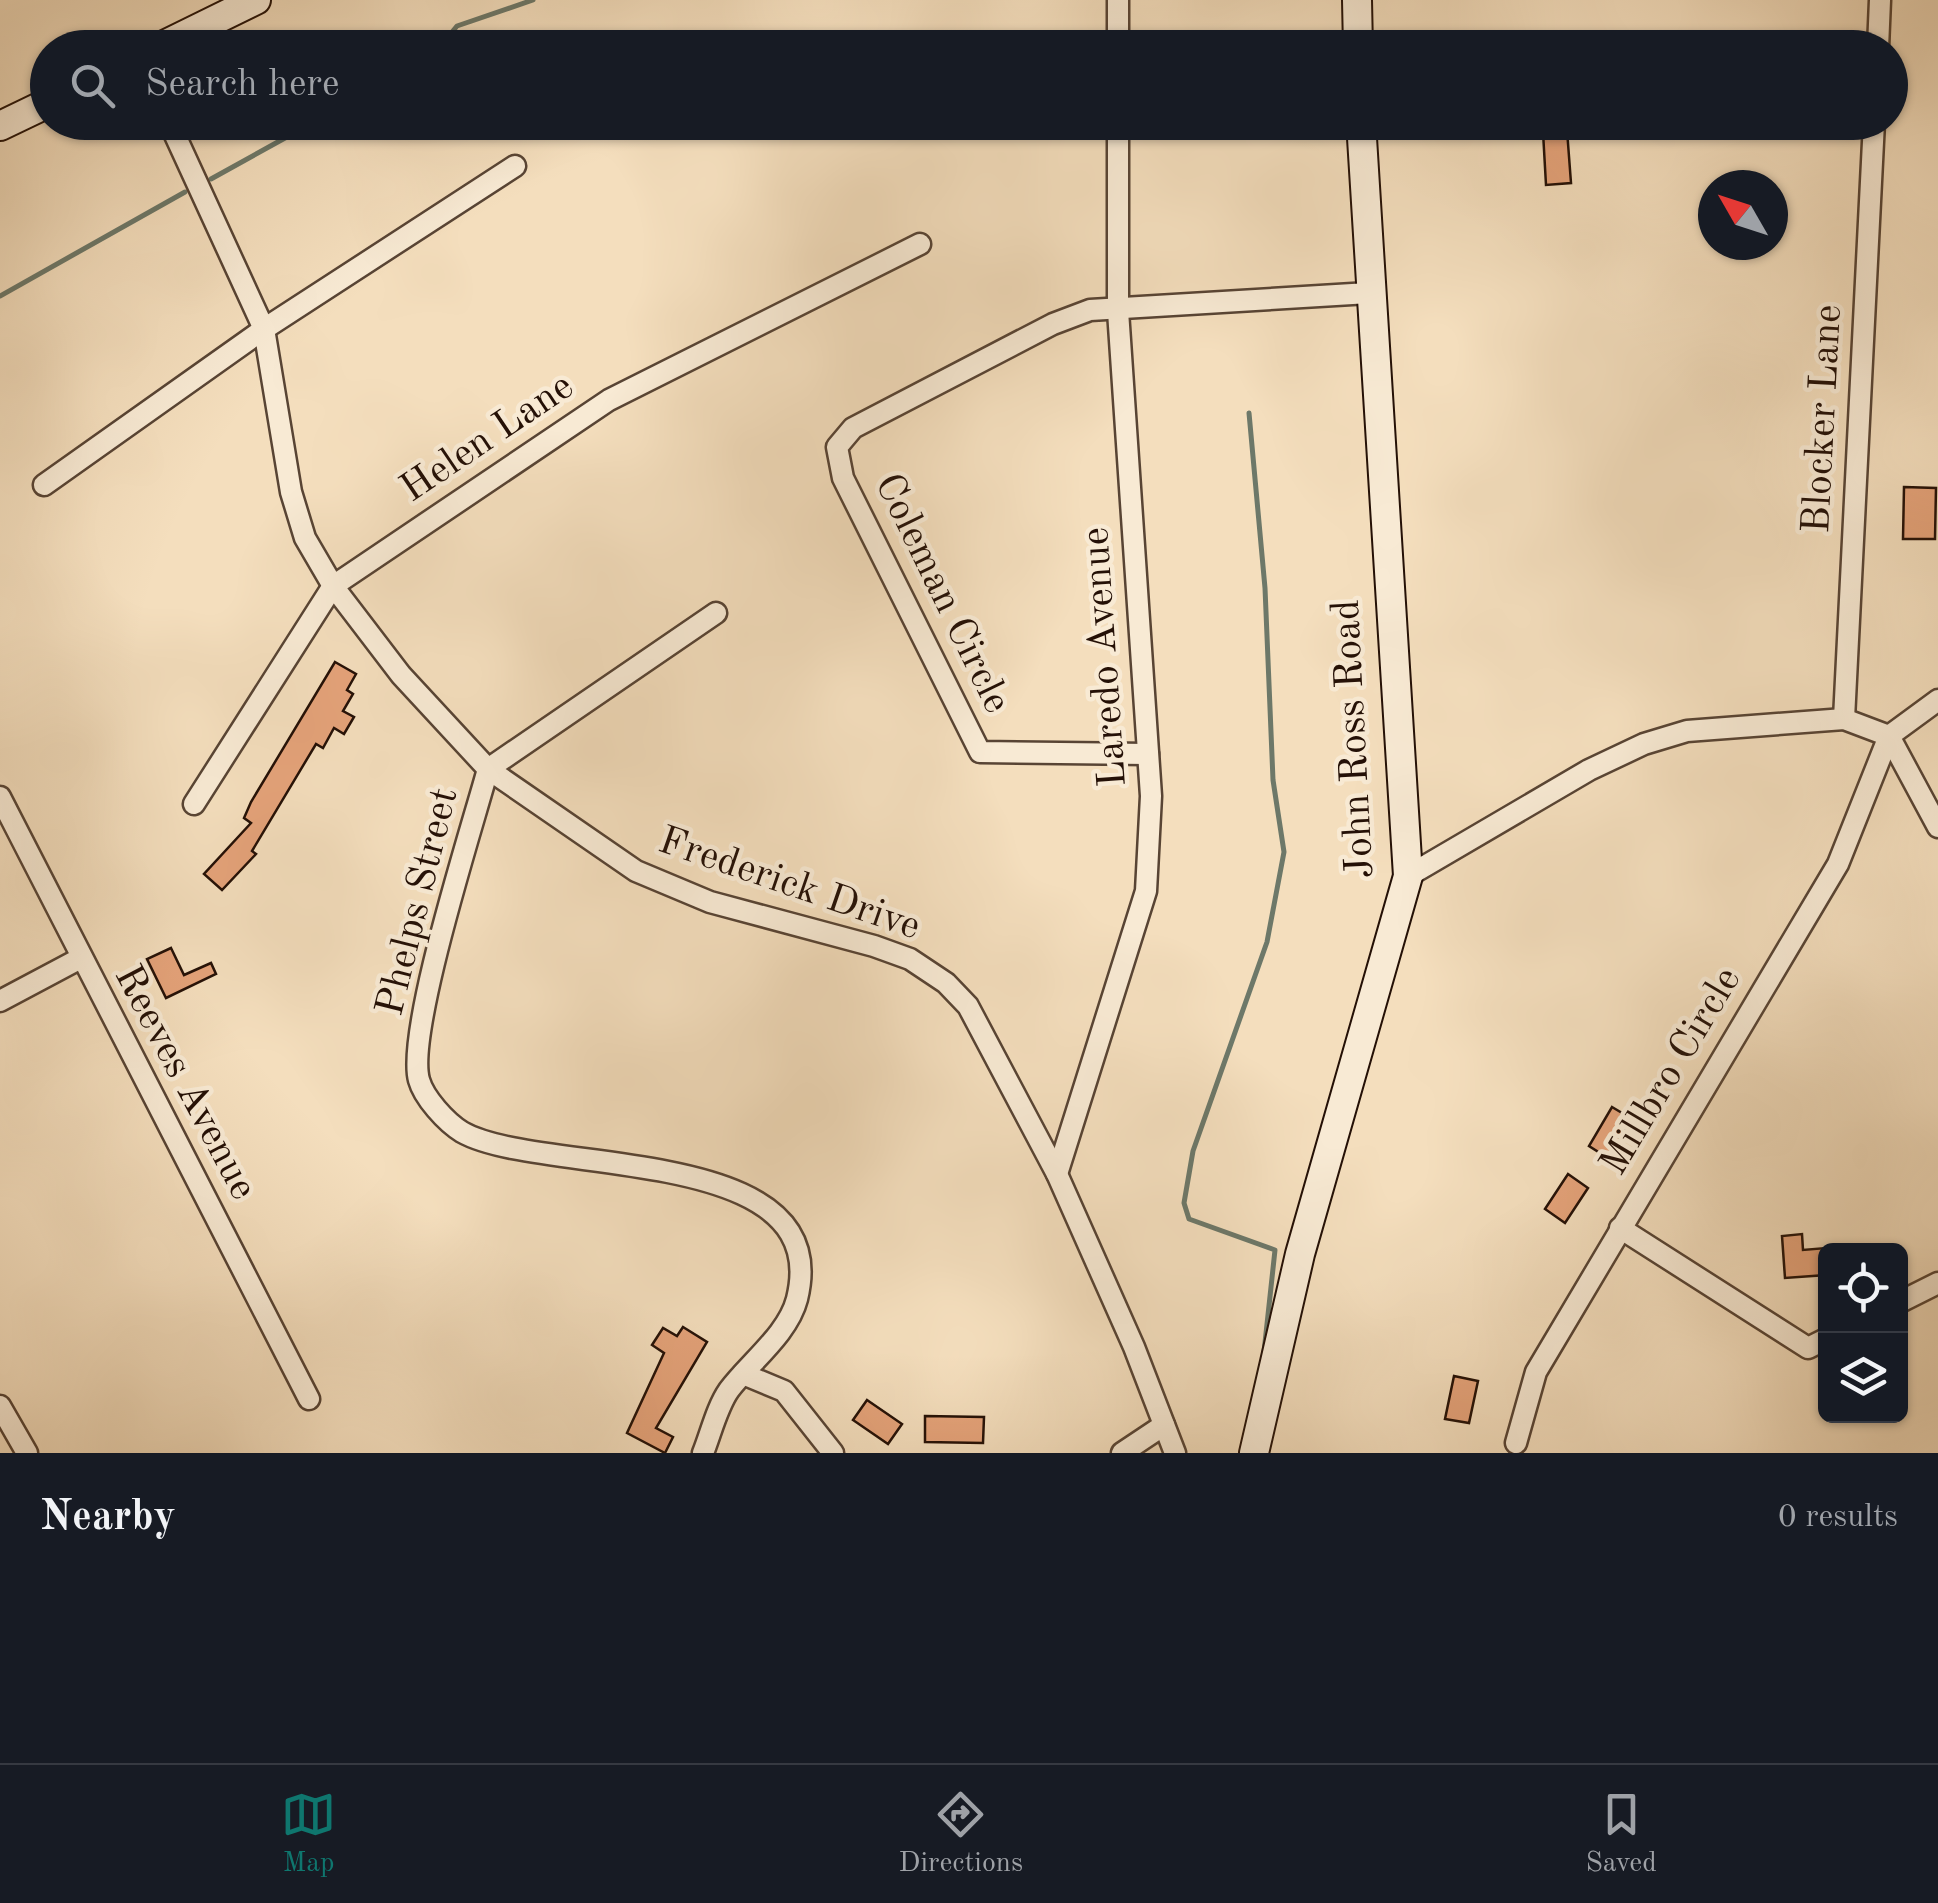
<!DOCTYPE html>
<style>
:root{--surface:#171b24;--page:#242831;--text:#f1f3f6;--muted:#9ea1a6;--line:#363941;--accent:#0f766e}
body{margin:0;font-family:"Old Standard TT",serif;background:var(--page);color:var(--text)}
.controls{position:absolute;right:30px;bottom:30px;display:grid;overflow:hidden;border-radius:15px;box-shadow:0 2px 8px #0004}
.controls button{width:90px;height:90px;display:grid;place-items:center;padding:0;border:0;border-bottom:2px solid var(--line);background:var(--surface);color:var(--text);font:50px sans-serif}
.compass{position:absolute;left:1698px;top:170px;width:90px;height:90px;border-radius:50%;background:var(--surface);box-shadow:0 2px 8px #0004;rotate:309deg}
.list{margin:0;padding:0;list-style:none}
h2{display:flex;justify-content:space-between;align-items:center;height:130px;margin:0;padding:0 40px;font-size:42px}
h2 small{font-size:32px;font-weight:400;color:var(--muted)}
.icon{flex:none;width:55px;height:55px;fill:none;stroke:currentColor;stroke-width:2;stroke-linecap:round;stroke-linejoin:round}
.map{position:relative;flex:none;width:1938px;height:1453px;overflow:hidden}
.search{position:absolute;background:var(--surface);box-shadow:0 2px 8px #0004;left:30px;right:30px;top:30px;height:110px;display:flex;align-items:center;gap:25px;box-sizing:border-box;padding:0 35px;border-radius:55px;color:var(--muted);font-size:38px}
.sheet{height:310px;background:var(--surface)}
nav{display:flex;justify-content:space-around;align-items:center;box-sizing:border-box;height:140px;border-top:2px solid var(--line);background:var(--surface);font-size:28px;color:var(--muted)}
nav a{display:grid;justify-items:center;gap:5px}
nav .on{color:var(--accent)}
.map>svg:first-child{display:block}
</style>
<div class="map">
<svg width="1938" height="1453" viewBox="0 0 1938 1453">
<rect width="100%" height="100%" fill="#f4debd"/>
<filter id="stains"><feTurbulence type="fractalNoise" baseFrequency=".002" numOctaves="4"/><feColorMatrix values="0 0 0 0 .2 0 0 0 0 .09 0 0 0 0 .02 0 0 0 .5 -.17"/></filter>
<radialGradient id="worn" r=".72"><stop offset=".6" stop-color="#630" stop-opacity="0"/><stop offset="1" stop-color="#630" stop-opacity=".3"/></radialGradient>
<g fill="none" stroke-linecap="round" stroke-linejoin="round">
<g stroke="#6d7869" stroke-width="5">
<path d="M 439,48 L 457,26 L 533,0"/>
<path d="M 211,179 L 314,122"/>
<path d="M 0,296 L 185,192"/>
<path d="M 1249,413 L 1265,588 L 1273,780 L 1284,852 L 1267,942 L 1193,1151 L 1184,1203 L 1189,1219 L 1275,1250 L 1264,1352"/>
</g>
</g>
<g fill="#e5a37a" stroke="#241006" stroke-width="2.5">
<path d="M 1567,130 L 1571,183 L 1546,185 L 1543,132 Z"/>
<path d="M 1904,487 L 1936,488 L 1935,539 L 1903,539 Z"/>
<path d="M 335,662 L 356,674 L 347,690 L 353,694 L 343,711 L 354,717 L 344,734 L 334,728 L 323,748 L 316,744 L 252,851 L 256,854 L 222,890 L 204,874 L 251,823 L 244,818 L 251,802 Z"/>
<path d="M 171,948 L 184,975 L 211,963 L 216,974 L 166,998 L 147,959 Z"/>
<path d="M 1612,1107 L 1632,1119 L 1608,1158 L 1589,1146 Z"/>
<path d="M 1568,1174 L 1588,1188 L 1565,1223 L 1545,1209 Z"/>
<path d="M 1802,1234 L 1803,1250 L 1826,1248 L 1826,1275 L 1785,1278 L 1782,1236 Z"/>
<path d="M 683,1327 L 707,1342 L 656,1428 L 673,1437 L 665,1453 L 627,1433 L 664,1353 L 652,1345 L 663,1328 L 677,1336 Z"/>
<path d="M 1454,1376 L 1478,1381 L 1469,1423 L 1445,1419 Z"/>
<path d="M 867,1400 L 902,1424 L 888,1444 L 853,1420 Z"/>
<path d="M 925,1416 L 984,1417 L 983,1443 L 925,1442 Z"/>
</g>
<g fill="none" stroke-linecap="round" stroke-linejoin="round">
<g stroke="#584434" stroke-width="25">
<g id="street">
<path d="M 1118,0 L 1118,48"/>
<path d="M 1878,48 L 1880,0"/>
<path d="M 169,122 L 264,329 L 291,492 L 305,538 L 333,586 L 401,675 L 488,769 L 636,871 L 710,902 L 874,946 L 910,959 L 946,983 L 968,1006 L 1057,1174 L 1134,1347 L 1175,1453"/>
<path d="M 44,485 L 264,329 L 515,166"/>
<path d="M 1844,719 L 1874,122"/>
<path d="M 1889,736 L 1938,827"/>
<path d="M 1148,754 L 980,752 L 843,478 L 837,447 L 853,428 L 1053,324 L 1090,310 L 1369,293"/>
<path d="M 0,797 L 309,1399"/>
<path d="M 194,804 L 333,586 L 609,400 L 920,244"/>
<path d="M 1408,876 L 1589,770 L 1644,744 L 1687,731 L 1844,719 L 1889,736 L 1938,700"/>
<path d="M 0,1001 L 79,959"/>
<path d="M 1057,1174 L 1146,891 L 1151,796 L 1118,311 L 1118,122"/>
<path d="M 1620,1228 L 1808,1348 L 1826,1339"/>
<path d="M 1900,1302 L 1938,1283"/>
<path d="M 743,1374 L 784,1391 L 833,1453"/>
<path d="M 0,1406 L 27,1453"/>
<path d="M 1516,1443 L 1536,1372 L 1838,864 L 1889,736"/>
<path d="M 703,1453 C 711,1433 717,1407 729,1390 C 750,1362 788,1334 797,1299 C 836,1141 541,1177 462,1132 C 446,1122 424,1098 419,1080 C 406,1032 472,828 488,769 L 716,613"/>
<path d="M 1122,1453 L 1164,1425"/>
</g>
</g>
<g stroke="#241006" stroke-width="32">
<g id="secondary">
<path d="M 1357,0 L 1358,48"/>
<path d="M 158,48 L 256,0"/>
<path d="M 0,126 L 48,103"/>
<path d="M 1254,1453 L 1300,1254 L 1408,876 L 1361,122"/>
</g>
</g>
<use href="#street" stroke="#f8ead4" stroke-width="20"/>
<use href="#secondary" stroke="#f8ead4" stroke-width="28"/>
</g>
<g text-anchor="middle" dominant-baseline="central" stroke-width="9" stroke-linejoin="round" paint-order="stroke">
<g font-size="40" fill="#241006" stroke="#f8ead4">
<text transform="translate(1824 419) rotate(-87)">Blocker Lane</text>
<text transform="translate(488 439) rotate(-34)">Helen Lane</text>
<text transform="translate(941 594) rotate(64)">Coleman Circle</text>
<text transform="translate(1106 657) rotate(-94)">Laredo Avenue</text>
<text transform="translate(1355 739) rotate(-93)">John Ross Road</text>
<text transform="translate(789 885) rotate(19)">Frederick Drive</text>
<text transform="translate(419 902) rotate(-76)">Phelps Street</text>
<text transform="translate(1672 1072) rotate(-59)">Millbro Circle</text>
<text transform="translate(184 1083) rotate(62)">Reeves Avenue</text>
</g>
</g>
<rect width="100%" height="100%" filter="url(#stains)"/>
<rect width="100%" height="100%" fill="url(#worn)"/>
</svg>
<div class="controls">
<button><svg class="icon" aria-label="locate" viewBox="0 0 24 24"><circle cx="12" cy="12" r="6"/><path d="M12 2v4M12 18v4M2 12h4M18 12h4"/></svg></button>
<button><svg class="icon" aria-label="layers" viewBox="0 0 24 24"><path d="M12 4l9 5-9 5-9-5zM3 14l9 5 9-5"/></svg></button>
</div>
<svg class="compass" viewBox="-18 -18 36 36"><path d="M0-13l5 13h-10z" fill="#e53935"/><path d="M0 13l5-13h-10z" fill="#9ea1a6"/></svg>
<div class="search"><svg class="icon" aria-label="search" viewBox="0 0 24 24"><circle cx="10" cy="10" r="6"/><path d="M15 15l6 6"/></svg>Search here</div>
</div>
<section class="sheet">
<h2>Nearby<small>0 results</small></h2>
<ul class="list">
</ul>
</section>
<nav>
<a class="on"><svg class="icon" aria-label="map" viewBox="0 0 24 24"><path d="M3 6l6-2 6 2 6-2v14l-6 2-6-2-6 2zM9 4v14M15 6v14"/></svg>Map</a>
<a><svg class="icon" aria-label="directions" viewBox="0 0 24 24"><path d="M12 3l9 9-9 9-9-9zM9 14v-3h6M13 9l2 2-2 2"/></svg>Directions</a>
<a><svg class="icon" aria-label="saved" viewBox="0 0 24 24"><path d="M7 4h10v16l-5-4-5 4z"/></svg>Saved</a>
</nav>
